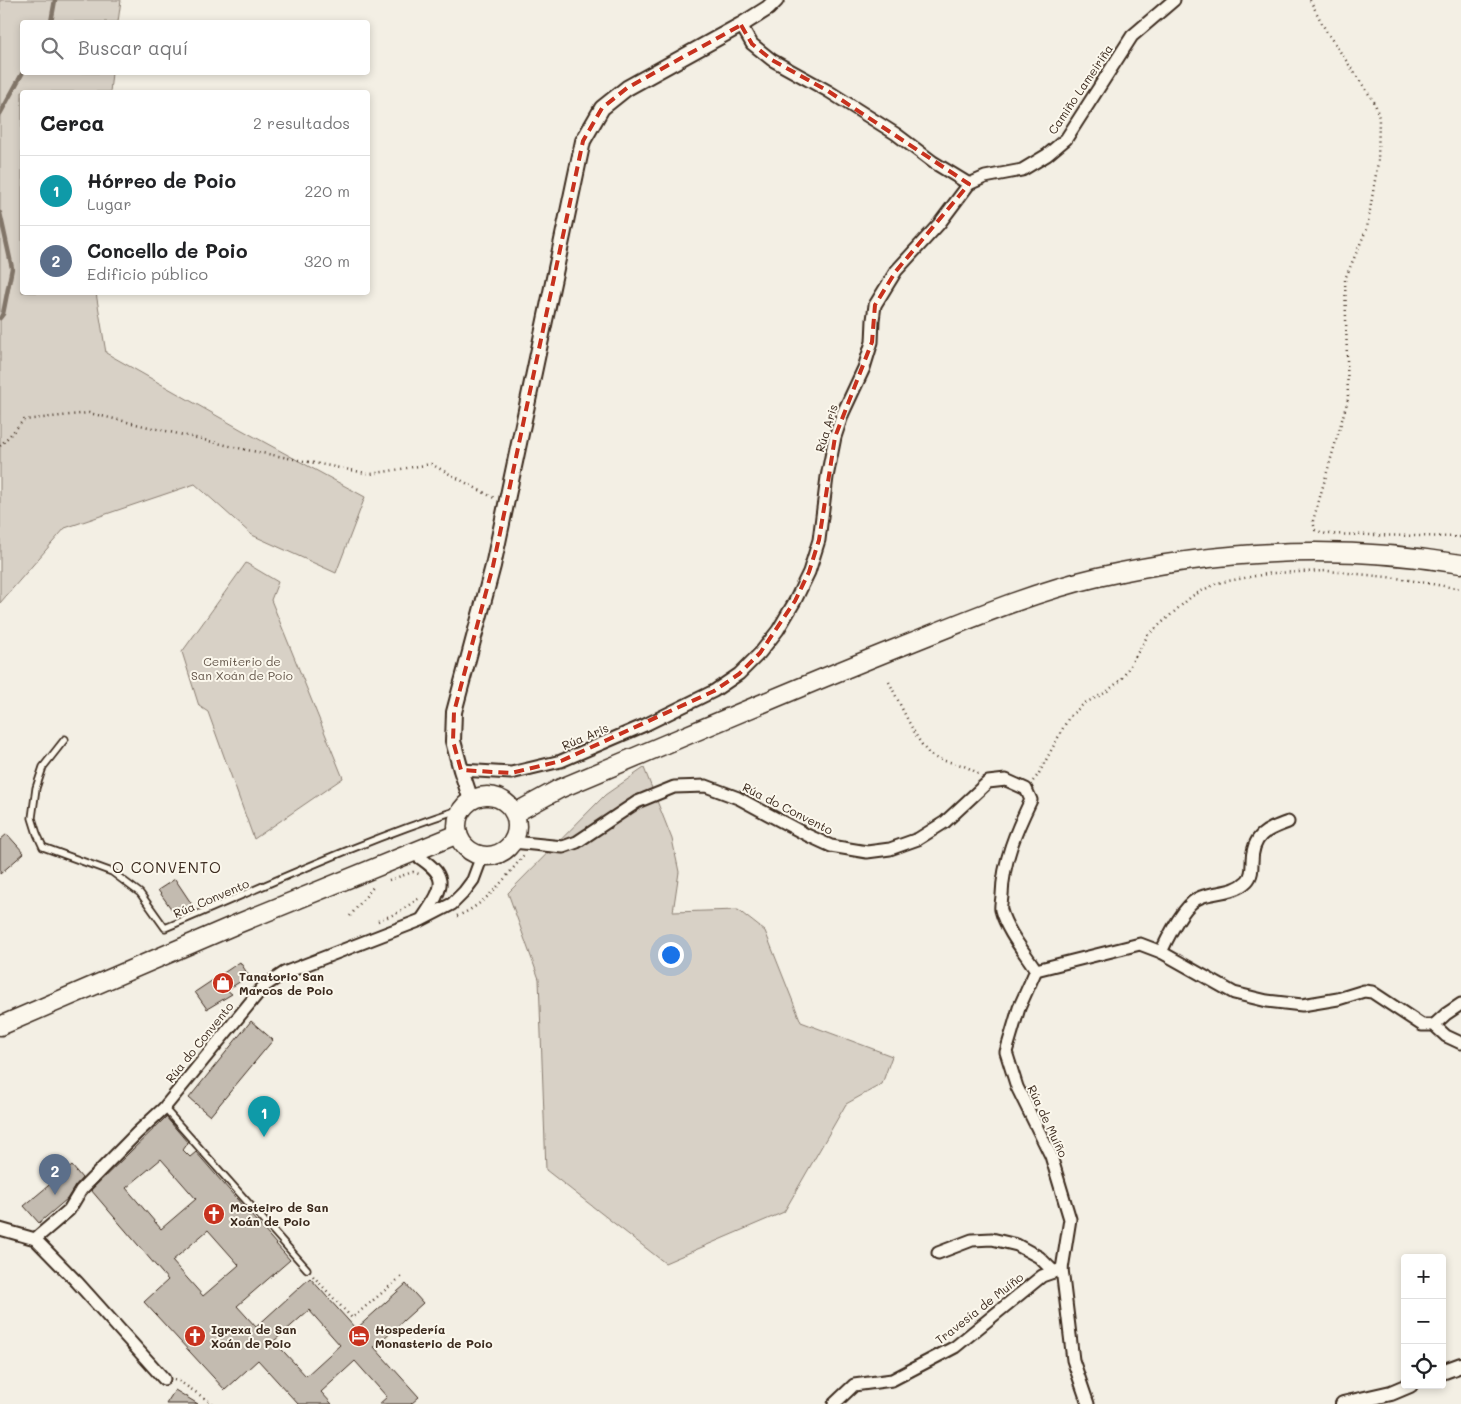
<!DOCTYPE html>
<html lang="es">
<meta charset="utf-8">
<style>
:root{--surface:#fff;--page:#f2f2f2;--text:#202124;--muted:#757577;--line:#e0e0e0;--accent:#c8321e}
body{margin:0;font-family:Mali,sans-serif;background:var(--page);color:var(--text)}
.controls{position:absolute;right:15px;bottom:15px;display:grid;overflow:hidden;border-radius:5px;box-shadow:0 2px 8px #0003}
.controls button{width:45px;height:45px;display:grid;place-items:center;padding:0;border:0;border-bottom:1px solid var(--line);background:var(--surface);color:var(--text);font:25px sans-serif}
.you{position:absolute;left:670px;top:954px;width:18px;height:18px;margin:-12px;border:4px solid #fff;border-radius:50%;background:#1a73e8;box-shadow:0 0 0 8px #1a73e833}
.badge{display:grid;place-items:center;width:32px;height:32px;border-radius:50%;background:var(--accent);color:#fff;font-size:16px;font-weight:700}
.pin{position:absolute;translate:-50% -41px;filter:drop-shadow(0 1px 2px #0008)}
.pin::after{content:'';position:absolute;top:26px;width:18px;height:15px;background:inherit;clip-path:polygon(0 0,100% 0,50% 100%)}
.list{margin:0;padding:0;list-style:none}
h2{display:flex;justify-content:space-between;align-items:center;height:65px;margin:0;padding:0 20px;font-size:21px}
h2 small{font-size:16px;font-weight:400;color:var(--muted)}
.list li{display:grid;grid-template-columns:32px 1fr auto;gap:15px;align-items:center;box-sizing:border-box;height:70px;padding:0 20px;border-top:1px solid var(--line)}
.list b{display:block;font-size:19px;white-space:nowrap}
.list p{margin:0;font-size:16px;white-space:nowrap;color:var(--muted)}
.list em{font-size:16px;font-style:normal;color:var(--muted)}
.icon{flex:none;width:28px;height:28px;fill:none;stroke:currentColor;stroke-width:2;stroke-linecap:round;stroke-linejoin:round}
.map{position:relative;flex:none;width:1461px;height:1404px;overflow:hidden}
.search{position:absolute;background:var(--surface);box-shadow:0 2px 8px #0003;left:20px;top:20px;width:350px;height:55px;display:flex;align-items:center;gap:12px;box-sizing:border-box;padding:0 18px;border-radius:5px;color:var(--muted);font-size:19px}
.panel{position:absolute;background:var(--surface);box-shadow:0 2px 8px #0003;left:20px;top:90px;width:350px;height:205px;border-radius:5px}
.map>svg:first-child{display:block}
</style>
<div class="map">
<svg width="1461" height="1404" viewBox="0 0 1461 1404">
<rect width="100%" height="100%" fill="#f3efe4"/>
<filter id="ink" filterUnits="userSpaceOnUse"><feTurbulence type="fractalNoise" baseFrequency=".02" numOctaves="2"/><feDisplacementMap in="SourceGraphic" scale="10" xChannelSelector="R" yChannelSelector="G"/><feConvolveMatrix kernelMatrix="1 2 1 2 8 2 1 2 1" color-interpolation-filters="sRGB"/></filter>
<g filter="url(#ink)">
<g fill="#d8d1c6" stroke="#8a7e72">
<path d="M 0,0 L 121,0 L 118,22 L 22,22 L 22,72 L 112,73 L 110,92 L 22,92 L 22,292 L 96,293 L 106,353 L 242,430 L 365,497 L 336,573 L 252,535 L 195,484 L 65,528 L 0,603 Z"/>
<path d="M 246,563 L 278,582 L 271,600 L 343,778 L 254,839 L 208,712 L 199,706 L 182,652 Z"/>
<path d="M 644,768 L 672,839 L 679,872 L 673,912 L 738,910 L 765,931 L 801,1022 L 892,1056 L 882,1084 L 846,1104 L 784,1212 L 665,1263 L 546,1170 L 539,979 L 508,893 L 605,795 Z"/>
</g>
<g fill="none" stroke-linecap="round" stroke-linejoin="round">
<g stroke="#817468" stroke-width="4.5">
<path d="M 51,22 L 55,0"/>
<path d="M 0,114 L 23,72"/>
<path d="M 0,213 L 12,268 L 3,314 L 0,318"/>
</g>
</g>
<g fill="#c3bbb0" stroke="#3b2a1e" fill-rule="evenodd">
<path d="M 7,834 L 24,853 L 0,874 L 0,840 Z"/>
<path d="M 175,879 L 193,906 L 177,917 L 158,890 Z"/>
<path d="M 240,962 L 249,976 L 227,990 L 232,994 L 207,1009 L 195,992 Z"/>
<path d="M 251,1021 L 273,1040 L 210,1116 L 189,1098 Z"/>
<path d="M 166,1117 L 188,1143 L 183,1150 L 190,1157 L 196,1152 L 290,1260 L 237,1306 L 256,1327 L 310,1278 L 356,1329 L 406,1284 L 423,1303 L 374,1347 L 419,1397 L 411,1404 L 379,1404 L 387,1397 L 355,1361 L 321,1392 L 332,1404 L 298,1404 L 258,1360 L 225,1390 L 144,1302 L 168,1280 L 91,1190 ZM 161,1159 L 196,1199 L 161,1229 L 126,1188 ZM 208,1230 L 239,1265 L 203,1296 L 172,1261 ZM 309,1310 L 340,1345 L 306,1376 L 274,1341 Z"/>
<path d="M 72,1166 L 82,1178 L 75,1186 L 67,1199 L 39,1223 L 24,1206 Z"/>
<path d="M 175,1390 L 198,1404 L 166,1404 Z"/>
</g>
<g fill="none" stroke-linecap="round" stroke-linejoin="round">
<g stroke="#3b2a1e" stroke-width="9">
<g id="service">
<path d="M 65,739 L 43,767 L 36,788 L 32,818 L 37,834 L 43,847 L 112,872 L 140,893 L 165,928 C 263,887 360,841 461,809"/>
<path d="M 164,1108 L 307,1269"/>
</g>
</g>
<g stroke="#3b2a1e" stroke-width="15">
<g id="minor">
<path d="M 741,25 L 752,44 L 772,60 L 828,91 L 896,134 L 933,162 L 969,184"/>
<path d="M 461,770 L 511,773 L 561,761 L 645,725 L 714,691 L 739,674 L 760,653 L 778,630 L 795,601 L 809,572 L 819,540 L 827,477 L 835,437 L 843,413 L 864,368 L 872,342 L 873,320 L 875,305 L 896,271 L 939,224 L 969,184 L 985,177 L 1022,170 L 1047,155 L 1066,139 L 1132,36 L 1174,0"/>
<path d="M 513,842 L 563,847 L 577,842 L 637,802 L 674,787 L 706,786 L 738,798 L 807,835 L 831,846 L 867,852 L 890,849 L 918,839 L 945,822 L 988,782 L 1006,780 L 1026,789 L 1031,800 C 1016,831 1003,861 1002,895 C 1002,900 1000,906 1001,910 C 1006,930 1025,953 1036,970"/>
<path d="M 411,852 C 450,876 446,884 422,919"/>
<path d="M 1161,952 C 1168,937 1185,902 1201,897 C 1216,891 1234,894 1247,881 C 1252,876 1252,869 1252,863 C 1252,835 1266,830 1288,822"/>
<path d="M 1036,970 L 1140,944 L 1161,952 L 1234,993 L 1267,1001 L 1302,1005 L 1338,999 L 1364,991 L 1372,992 L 1422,1025 L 1434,1025 L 1446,1036 L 1461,1043"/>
<path d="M 1036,970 L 1019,1008 L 1006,1052 L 1017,1087 L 1051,1156 L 1070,1219 L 1062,1269 L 1073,1360 L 1088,1404"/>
<path d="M 1434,1025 L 1446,1014 L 1461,1004"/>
<path d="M 0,1229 L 35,1239 L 77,1282 L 164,1379"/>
<path d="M 35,1239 L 69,1210 L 81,1190 L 137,1133 L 164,1108 L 263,987 L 284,973 L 421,920 L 452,904 L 464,892 L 473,880 L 482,856"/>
<path d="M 938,1253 L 972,1240 L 992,1239 L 1017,1245 L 1039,1257 L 1054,1272"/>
<path d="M 834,1404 L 854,1385 L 892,1380 L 955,1347 L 1042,1276 L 1062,1269"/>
</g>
</g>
<g stroke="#3b2a1e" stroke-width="18">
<g id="tertiary">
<path d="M 471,800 L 461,770 L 453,741 L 454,712 L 493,566 L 583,141 L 602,108 L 627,88 L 741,25 L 768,8 L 776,0"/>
<path d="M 1442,1372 L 1461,1365"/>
<path d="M 1343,1404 L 1391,1393 L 1410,1385"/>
</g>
</g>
<g stroke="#3b2a1e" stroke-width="21">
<g id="trunk">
<circle cx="487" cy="826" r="30"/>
<path d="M 515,813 L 559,789 C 672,742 784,693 897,648 C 963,622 1029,593 1098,577 C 1217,550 1341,544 1461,564"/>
<path d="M 0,1026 L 237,924 L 458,834"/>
</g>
</g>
<g stroke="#3b2a1e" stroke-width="2.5" stroke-dasharray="1 4" stroke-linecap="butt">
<path d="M 1310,0 L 1326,31 L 1375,103 L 1379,118 L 1378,162 L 1367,228 L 1345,279 L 1348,399 L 1313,521 L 1315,530 L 1326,534 L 1461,537"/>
<path d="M 0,446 L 24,420 L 89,413 L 247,450 L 371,474 L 431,464 L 494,498"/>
<path d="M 889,682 C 897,697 919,748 932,756 C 946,764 962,761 978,774"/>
<path d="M 1033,781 L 1038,775 L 1069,717 L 1085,703 L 1105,693 L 1122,679 L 1148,635 L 1192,596 L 1217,583 L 1272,573 L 1328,571 L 1397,578 L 1461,589"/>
<path d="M 389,880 L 413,872 L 419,874"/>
<path d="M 350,916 L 374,886"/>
<path d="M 457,916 C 486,905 505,878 524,855"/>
<path d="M 378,921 L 397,913 L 421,897"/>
<path d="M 313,1276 L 352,1318 L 402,1276"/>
<path d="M 174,1380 L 179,1381 L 213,1404"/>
</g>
<use href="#service" stroke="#fbf7ec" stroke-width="5.5"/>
<use href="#minor" stroke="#fbf7ec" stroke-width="11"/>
<use href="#tertiary" stroke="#fbf7ec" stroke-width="14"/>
<use href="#trunk" stroke="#fbf7ec" stroke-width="18"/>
</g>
</g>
<path fill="none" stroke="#c8321e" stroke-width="4" stroke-dasharray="10 6" stroke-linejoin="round" d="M 741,25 L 752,44 L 772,60 L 828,91 L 969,184 L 896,271 L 875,305 L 872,342 L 835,437 L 819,540 L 809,572 L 795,601 L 760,653 L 739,674 L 714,691 L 561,761 L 511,773 L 461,770 L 453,741 L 454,712 L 493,566 L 583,141 L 602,108 L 627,88 Z"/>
<defs>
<g id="shop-disc" transform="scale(1.125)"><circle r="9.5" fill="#c8321e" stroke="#fbf7ec"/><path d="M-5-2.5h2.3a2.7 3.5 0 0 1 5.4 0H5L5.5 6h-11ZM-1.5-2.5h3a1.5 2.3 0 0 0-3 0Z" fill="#fff"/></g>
<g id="church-disc" transform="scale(1.125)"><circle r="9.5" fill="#c8321e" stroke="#fbf7ec"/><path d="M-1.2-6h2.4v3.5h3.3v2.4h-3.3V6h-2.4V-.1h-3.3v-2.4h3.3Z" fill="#fff"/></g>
<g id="hotel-disc" transform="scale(1.125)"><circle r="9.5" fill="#c8321e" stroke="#fbf7ec"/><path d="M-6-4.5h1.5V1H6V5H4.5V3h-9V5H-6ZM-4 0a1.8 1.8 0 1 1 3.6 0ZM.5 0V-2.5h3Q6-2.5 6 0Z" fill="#fff"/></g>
</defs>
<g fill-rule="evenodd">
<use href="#shop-disc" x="223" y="983"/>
<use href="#church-disc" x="214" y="1214"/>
<use href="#church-disc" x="195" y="1336"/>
<use href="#hotel-disc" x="359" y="1336"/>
</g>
<g text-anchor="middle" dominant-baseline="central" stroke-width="4" stroke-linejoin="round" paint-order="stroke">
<g font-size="12" fill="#3b2a1e" stroke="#fbf7ec">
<text transform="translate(1080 89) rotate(-56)">Camiño Lameiriña</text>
<text transform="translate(826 428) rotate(-73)">Rúa Aris</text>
<text transform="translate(585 736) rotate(-23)">Rúa Aris</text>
<text transform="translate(788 808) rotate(27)">Rúa do Convento</text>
<text transform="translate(211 898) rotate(-23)">Rúa Convento</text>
<text transform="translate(199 1042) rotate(-51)">Rúa do Convento</text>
<text transform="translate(1048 1121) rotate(65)">Rúa de Muíño</text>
<text transform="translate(979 1308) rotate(-38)">Travesía de Muíño</text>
</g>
<g font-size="12" fill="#625448" stroke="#fbf7ec">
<text x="242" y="661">Cemiterio de<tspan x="242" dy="14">San Xoán de Poio</tspan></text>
</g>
<g font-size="12" font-weight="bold" fill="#3b2a1e" stroke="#fbf7ec" text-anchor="start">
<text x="239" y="976">Tanatorio San<tspan x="239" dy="14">Marcos de Poio</tspan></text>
<text x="230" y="1207">Mosteiro de San<tspan x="230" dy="14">Xoán de Poio</tspan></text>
<text x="211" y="1329">Igrexa de San<tspan x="211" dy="14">Xoán de Poio</tspan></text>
<text x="375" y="1329">Hospedería<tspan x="375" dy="14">Monasterio de Poio</tspan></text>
</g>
<g font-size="15" letter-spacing="1" fill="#3b2a1e" stroke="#fbf7ec">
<text x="167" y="867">O CONVENTO</text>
</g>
</g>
</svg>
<div class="controls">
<button>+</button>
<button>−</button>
<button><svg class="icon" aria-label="locate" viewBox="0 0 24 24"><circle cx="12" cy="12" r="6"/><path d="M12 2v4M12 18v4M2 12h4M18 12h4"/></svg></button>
</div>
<div class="you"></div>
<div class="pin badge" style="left:264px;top:1137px;background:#0f9aa8">1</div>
<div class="pin badge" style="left:55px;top:1195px;background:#5c6f8a">2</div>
<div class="search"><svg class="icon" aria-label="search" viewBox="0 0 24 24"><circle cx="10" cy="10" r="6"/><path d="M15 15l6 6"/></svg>Buscar aquí</div>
<section class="panel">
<h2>Cerca<small>2 resultados</small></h2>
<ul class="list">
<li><span class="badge" style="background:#0f9aa8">1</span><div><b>Hórreo de Poio</b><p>Lugar</p></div><em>220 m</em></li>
<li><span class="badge" style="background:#5c6f8a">2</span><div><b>Concello de Poio</b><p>Edificio público</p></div><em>320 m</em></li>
</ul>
</section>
</div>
